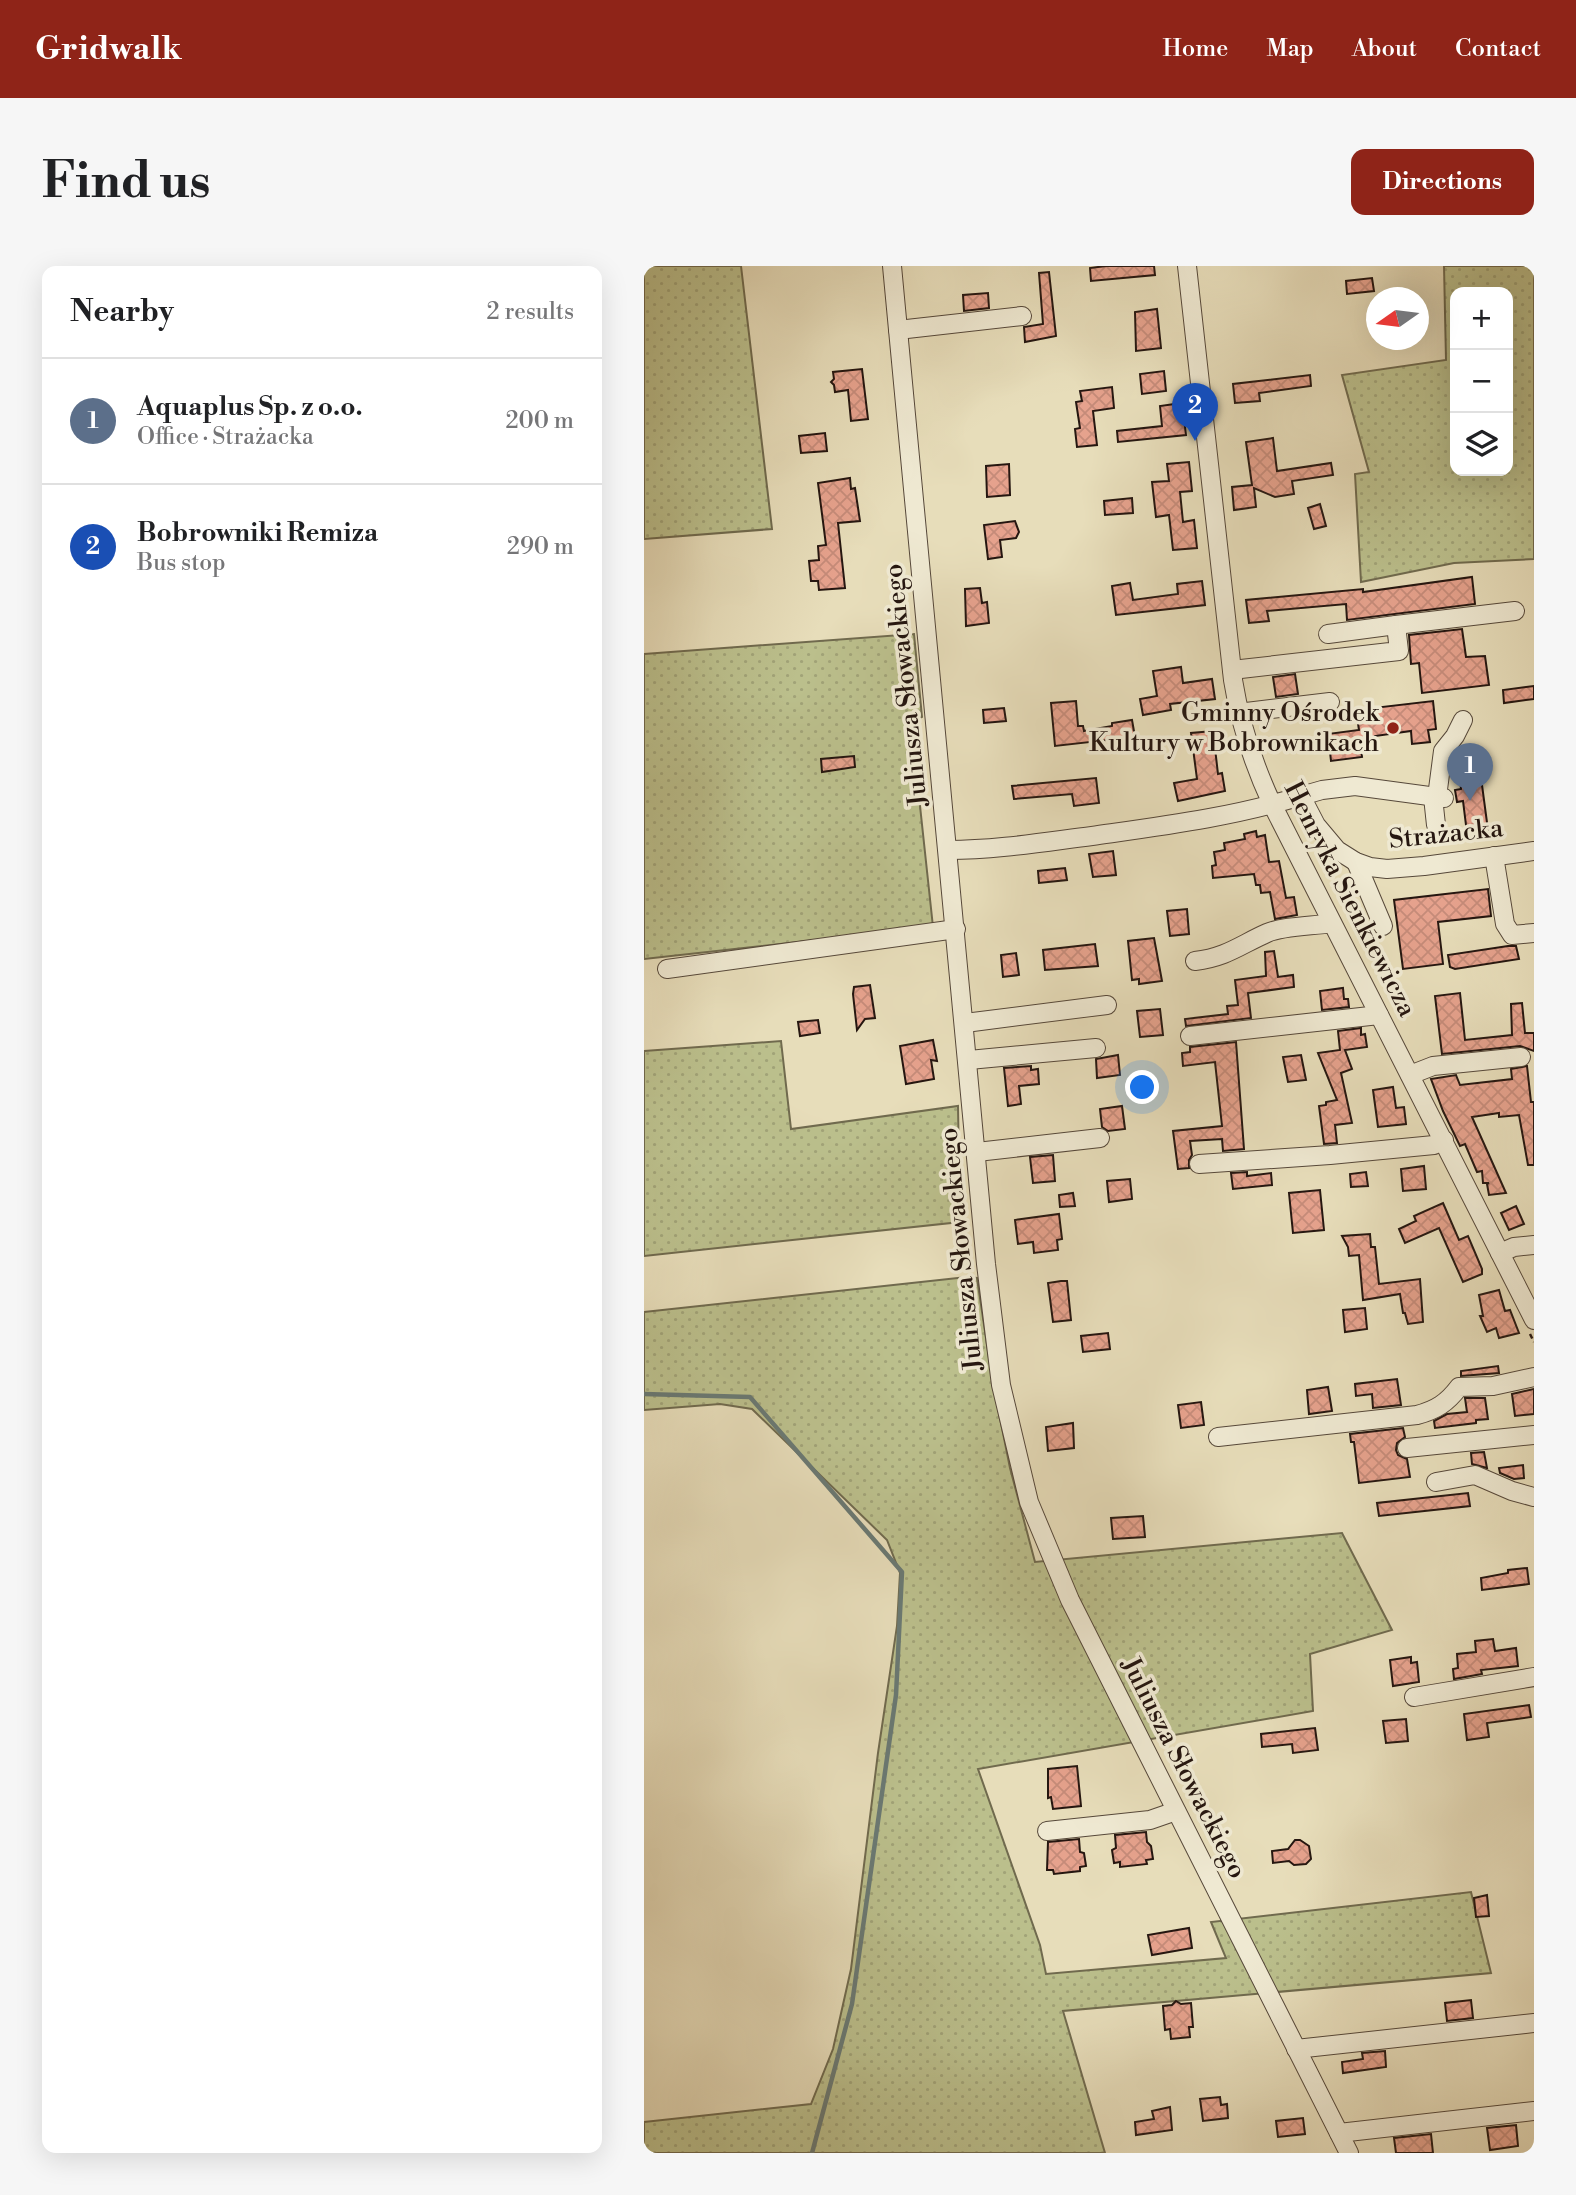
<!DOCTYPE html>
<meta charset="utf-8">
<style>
:root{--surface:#fff;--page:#f6f6f6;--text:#202124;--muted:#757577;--line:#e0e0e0;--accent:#8f2418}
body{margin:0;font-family:"Libre Bodoni",serif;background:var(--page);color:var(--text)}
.controls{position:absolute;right:21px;top:21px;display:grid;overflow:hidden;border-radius:14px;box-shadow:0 7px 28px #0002}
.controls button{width:63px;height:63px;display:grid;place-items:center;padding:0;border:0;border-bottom:2px solid var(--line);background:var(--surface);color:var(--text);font:35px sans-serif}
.compass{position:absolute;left:722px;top:21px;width:63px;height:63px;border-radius:50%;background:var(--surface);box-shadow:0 7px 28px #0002;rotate:256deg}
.you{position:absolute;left:499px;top:822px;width:24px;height:24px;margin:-18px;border:5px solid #fff;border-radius:50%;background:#1a73e8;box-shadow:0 0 0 10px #1a73e833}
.badge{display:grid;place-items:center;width:46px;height:46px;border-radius:50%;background:var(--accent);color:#fff;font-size:23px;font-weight:700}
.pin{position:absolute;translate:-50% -58px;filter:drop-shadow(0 2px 4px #0008)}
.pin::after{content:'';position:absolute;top:37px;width:24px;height:21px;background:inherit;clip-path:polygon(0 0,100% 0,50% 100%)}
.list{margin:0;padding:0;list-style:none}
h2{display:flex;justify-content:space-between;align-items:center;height:91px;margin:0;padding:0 28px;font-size:30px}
h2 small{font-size:23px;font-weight:400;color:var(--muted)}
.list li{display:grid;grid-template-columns:46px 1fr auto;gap:21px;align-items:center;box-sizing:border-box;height:126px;padding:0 28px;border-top:2px solid var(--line)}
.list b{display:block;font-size:26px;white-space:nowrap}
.list p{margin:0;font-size:23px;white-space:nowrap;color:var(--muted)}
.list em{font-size:23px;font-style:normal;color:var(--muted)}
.icon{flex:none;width:38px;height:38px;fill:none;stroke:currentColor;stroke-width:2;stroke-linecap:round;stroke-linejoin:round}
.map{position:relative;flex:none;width:890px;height:1887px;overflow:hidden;border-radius:14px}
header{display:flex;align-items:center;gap:42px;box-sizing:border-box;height:98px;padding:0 35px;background:var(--accent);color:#fff}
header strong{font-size:33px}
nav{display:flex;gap:38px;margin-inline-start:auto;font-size:24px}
.intro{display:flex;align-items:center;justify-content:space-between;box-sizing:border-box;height:168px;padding:0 42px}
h1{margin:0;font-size:49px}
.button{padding:18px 32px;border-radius:14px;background:var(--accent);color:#fff;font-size:24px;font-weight:700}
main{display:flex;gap:42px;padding:0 42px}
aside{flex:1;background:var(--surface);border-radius:14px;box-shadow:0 7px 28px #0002}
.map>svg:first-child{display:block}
</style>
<header>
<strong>Gridwalk</strong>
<nav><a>Home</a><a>Map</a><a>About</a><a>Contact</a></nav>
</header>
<div class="intro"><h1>Find us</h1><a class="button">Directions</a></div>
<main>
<aside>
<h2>Nearby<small>2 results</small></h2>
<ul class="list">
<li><span class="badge" style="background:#5c6f8a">1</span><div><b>Aquaplus Sp. z o.o.</b><p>Office · Strażacka</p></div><em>200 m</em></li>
<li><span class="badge" style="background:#1a4fb4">2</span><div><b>Bobrowniki Remiza</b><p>Bus stop</p></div><em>290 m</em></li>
</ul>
</aside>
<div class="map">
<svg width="890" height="1887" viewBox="0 0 890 1887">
<defs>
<pattern id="grass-dots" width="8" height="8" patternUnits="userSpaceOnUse" patternTransform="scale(1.75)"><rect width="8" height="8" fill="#bbbf8c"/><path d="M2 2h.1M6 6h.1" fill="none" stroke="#a1a378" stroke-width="1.8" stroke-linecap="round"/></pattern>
<pattern id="building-cross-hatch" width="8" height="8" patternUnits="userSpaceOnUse" patternTransform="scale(1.75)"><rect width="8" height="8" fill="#e6a28d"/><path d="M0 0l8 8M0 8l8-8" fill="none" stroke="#c58b79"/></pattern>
</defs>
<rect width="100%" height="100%" fill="#e7ddba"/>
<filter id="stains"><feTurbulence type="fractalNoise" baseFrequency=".00286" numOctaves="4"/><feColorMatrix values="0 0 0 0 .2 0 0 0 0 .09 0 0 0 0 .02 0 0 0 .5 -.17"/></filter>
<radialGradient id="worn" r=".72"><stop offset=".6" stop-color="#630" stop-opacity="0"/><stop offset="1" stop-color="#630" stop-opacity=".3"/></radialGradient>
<g fill="url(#grass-dots)" stroke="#706a4e" stroke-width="2" fill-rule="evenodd">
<path d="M 0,0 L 97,0 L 128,263 L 0,273 Z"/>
<path d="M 800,0 L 890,0 L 890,293 L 810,297 L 717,316 L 711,208 L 725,206 L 698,109 L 802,94 ZM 864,26 L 864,205 L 811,205 L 811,26 Z"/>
<path d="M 270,368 L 278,451 L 267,456 L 289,661 L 0,693 L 0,388 Z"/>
<path d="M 137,775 L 147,863 L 314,840 L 316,956 L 0,990 L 0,785 Z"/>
<path d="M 323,1011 L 333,1012 L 348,1112 L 366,1202 L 391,1296 L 698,1267 L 748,1364 L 666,1388 L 669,1445 L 334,1503 L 396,1679 L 402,1708 L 582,1692 L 567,1656 L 827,1626 L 847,1707 L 419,1745 L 461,1887 L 0,1887 L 0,1856 L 167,1838 L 189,1783 L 207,1703 L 234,1487 L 253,1360 L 256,1307 L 243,1274 L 108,1143 L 76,1138 L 0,1144 L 0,1046 Z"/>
</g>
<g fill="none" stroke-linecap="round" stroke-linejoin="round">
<path stroke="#6a7973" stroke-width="4.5" d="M 0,1128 L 106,1131 L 258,1306 L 252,1429 L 208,1738 L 168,1887"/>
</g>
<g fill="url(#building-cross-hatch)" stroke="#251610" stroke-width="2">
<path d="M 462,0 L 510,0 L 511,9 L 447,15 L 446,2 Z"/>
<path d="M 405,6 L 412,70 L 381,76 L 380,61 L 399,58 L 395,7 Z"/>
<path d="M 728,12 L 730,25 L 703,28 L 702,15 Z"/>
<path d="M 344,27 L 345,42 L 320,45 L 319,29 Z"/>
<path d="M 513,43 L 517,82 L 492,85 L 491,46 Z"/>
<path d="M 218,103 L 224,153 L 207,155 L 204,124 L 191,126 L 190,119 L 187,116 L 190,113 L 189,106 Z"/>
<path d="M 520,105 L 522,125 L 498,128 L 496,108 Z"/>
<path d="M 666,109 L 667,120 L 615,127 L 616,135 L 591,137 L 589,118 Z"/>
<path d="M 468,121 L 470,142 L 449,145 L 453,179 L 433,181 L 431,163 L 436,162 L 432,136 L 438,135 L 436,125 Z"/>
<path d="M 538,137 L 542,169 L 474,176 L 473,165 L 518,160 L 516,140 Z"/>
<path d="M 181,167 L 183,185 L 157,187 L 155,170 Z"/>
<path d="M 629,172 L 633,205 L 687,197 L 689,209 L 648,215 L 650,228 L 631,231 L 610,222 L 612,241 L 590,244 L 588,221 L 608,219 L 602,176 Z"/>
<path d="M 545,196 L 548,225 L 536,226 L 539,256 L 550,254 L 553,282 L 529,284 L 525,249 L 512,251 L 508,216 L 525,215 L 523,198 Z"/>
<path d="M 365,198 L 366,229 L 343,231 L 342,200 Z"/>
<path d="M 206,212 L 207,223 L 211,222 L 216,255 L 194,257 L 201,322 L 175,324 L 174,315 L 167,315 L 165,295 L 175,294 L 174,280 L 182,279 L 174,217 Z"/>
<path d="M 488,232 L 489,247 L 461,249 L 460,235 Z"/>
<path d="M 676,238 L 682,260 L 670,263 L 664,242 Z"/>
<path d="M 371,255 L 375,266 L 372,272 L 356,274 L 358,291 L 344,293 L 340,259 Z"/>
<path d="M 828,311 L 831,338 L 703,354 L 702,338 L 623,345 L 625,355 L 605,357 L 602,334 L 719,323 L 719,326 Z"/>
<path d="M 558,315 L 561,339 L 472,349 L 468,320 L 486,317 L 489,334 L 534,328 L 533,318 Z"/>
<path d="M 336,322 L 338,337 L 343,336 L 345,357 L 322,360 L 321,323 Z"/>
<path d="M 818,363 L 822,391 L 841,390 L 845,419 L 778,427 L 775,397 L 767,398 L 765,369 Z"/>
<path d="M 537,401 L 539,417 L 568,413 L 571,433 L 526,438 L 527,444 L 499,449 L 496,433 L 513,430 L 509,405 Z"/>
<path d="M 651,408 L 654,428 L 632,431 L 629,411 Z"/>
<path d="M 890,420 L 890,433 L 860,437 L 859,424 Z"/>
<path d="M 432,435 L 434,460 L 439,460 L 440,465 L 468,460 L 468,457 L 488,454 L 491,471 L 411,480 L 407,437 Z"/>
<path d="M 789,435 L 792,463 L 784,464 L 786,476 L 768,478 L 767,465 L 731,470 L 733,482 L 717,484 L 718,491 L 687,495 L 686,486 L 678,487 L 676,469 L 715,464 L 712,444 Z"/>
<path d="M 360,442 L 362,455 L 340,457 L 339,444 Z"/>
<path d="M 569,465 L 574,508 L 578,507 L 581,525 L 534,535 L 530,517 L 553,513 L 547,467 Z"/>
<path d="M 834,489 L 844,564 L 823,567 L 819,535 L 813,536 L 811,524 L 817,523 L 814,491 Z"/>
<path d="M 210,490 L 211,501 L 178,506 L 177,493 Z"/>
<path d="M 452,512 L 455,537 L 430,540 L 428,528 L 370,533 L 368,520 Z"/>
<path d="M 612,565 L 613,571 L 621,569 L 625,596 L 635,595 L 642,632 L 650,631 L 653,649 L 631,653 L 626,626 L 617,627 L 616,619 L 612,619 L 610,608 L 569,612 L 568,600 L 572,599 L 570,586 L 581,584 L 580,577 L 601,573 L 600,568 Z"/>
<path d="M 469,585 L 472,609 L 449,611 L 445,588 Z"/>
<path d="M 421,602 L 423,614 L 395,617 L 394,605 Z"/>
<path d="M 844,623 L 847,650 L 794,656 L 799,698 L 759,703 L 750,634 Z"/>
<path d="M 543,643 L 545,668 L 526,670 L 523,645 Z"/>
<path d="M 510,672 L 518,715 L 495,718 L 495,713 L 488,714 L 484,675 Z"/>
<path d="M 451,678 L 454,700 L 401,704 L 399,684 Z"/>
<path d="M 864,680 L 872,680 L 875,693 L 811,703 L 806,701 L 804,689 Z"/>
<path d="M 630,685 L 634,711 L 649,709 L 650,721 L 604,727 L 607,752 L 542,760 L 541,753 L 584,748 L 583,740 L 594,739 L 591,714 L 622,710 L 621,686 Z"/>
<path d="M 372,687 L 375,709 L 359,711 L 357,689 Z"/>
<path d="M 226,719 L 231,752 L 221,753 L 213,764 L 209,728 L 210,721 Z"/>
<path d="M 699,722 L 700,733 L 704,733 L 705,741 L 678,744 L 676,725 Z"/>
<path d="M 816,727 L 821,774 L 868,769 L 867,738 L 878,737 L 881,767 L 890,767 L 890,785 L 876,780 L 798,788 L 791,730 Z"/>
<path d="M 516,743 L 519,769 L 496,771 L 493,745 Z"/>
<path d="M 174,754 L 176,767 L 156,770 L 154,756 Z"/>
<path d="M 717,762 L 717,769 L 721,768 L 723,781 L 701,784 L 708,803 L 697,807 L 708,857 L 691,859 L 693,877 L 680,878 L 675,840 L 682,839 L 682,836 L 693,834 L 674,787 L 696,784 L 694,765 Z"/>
<path d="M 289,774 L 293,795 L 287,794 L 290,813 L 262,818 L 256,780 Z"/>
<path d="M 592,776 L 600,883 L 579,885 L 578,873 L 546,875 L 548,889 L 545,894 L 545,902 L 534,903 L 529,865 L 578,860 L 571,796 L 539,800 L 538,787 L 546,786 L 546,781 Z"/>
<path d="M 474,789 L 476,809 L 453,812 L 452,793 Z"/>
<path d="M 657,789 L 662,814 L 644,816 L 639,791 Z"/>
<path d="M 387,800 L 387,804 L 394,803 L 395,818 L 375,820 L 377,838 L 364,840 L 360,802 Z"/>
<path d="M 883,800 L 887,836 L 890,836 L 890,899 L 884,899 L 875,849 L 855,851 L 855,847 L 828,851 L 862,927 L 845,929 L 843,918 L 845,917 L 839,917 L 838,905 L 833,906 L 821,878 L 816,880 L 799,845 L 787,813 L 812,809 L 816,819 L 868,813 L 867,803 Z"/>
<path d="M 749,821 L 752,842 L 760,841 L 762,858 L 734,861 L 729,824 Z"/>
<path d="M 478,840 L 481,863 L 464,865 L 458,861 L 456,843 Z"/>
<path d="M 409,889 L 411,915 L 389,917 L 386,891 Z"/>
<path d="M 780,900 L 782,923 L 759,925 L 757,903 Z"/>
<path d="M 603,906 L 603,910 L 627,907 L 628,919 L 589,923 L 587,907 Z"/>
<path d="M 722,906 L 724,920 L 707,921 L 706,908 Z"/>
<path d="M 486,913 L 488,933 L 465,936 L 463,915 Z"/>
<path d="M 676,924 L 680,964 L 649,967 L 645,927 Z"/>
<path d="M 429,927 L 431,940 L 416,941 L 415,929 Z"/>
<path d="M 799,937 L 815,974 L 824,970 L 838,1003 L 838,1008 L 819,1016 L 795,962 L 761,977 L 755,963 L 772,955 L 770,950 Z"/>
<path d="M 872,940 L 880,958 L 865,964 L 857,947 Z"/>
<path d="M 415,948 L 418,973 L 413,974 L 414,984 L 390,987 L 389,976 L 374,978 L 371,954 Z"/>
<path d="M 726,968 L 727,981 L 731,981 L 735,1018 L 776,1013 L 779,1056 L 764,1058 L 761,1047 L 759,1047 L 756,1028 L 719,1034 L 715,989 L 705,990 L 704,981 L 698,970 Z"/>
<path d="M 417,1015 L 423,1015 L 427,1054 L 409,1056 L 404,1017 Z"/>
<path d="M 855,1024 L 861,1045 L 866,1044 L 875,1067 L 855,1072 L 852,1062 L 843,1066 L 836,1050 L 839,1050 L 835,1029 Z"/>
<path d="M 721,1042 L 723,1063 L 701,1066 L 699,1044 Z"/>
<path d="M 464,1067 L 466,1083 L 439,1086 L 437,1070 Z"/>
<path d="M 854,1100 L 855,1107 L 817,1110 L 817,1105 Z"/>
<path d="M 753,1113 L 757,1139 L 729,1142 L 728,1128 L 712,1130 L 711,1118 Z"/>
<path d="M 684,1121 L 688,1145 L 665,1148 L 663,1124 Z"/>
<path d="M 890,1123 L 890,1148 L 871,1150 L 868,1128 Z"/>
<path d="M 821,1132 L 841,1132 L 844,1153 L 832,1154 L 832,1157 L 791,1162 L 790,1155 L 803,1148 L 823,1146 Z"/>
<path d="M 557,1136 L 560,1159 L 537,1162 L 534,1139 Z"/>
<path d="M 429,1157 L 430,1182 L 404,1185 L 402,1161 Z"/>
<path d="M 759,1162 L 761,1171 L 753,1177 L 752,1184 L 754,1189 L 763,1193 L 766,1211 L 715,1217 L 710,1176 L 707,1176 L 706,1168 Z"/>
<path d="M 840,1186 L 843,1202 L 828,1198 L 827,1187 Z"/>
<path d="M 879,1199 L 880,1212 L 870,1213 L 856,1207 L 855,1202 Z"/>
<path d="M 824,1227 L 826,1240 L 735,1250 L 733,1237 Z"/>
<path d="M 499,1250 L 501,1271 L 469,1273 L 467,1252 Z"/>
<path d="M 883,1302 L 885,1318 L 838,1324 L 837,1312 L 864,1307 L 864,1304 Z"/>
<path d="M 849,1373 L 851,1385 L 872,1382 L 874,1400 L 837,1404 L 838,1408 L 810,1413 L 809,1403 L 814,1402 L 813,1388 L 832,1386 L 831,1375 Z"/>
<path d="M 767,1391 L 767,1397 L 773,1396 L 775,1416 L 749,1420 L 746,1394 Z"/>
<path d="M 885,1439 L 887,1451 L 843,1457 L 845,1471 L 823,1474 L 820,1448 Z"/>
<path d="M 762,1453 L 764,1475 L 742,1477 L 739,1455 Z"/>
<path d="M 671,1462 L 674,1484 L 649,1487 L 648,1478 L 618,1481 L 617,1468 Z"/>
<path d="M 433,1500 L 437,1540 L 409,1543 L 407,1531 L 404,1532 L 404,1503 Z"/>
<path d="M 502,1566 L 503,1576 L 507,1580 L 509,1593 L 502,1594 L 503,1598 L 476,1601 L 476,1596 L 470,1597 L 468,1584 L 472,1582 L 471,1569 Z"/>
<path d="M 435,1573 L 436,1586 L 440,1587 L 442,1600 L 436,1601 L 436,1605 L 410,1608 L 409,1604 L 403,1604 L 404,1576 Z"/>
<path d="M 651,1574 L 656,1574 L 665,1580 L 667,1593 L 662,1598 L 650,1599 L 645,1595 L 629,1597 L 628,1585 L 644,1583 Z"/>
<path d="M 843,1629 L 845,1650 L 832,1651 L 830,1632 Z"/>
<path d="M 545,1662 L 548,1682 L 508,1689 L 504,1669 Z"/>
<path d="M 827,1734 L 829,1752 L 803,1755 L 801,1737 Z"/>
<path d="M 532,1735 L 537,1738 L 547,1737 L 549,1761 L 545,1761 L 546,1771 L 527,1773 L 526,1763 L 521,1764 L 519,1740 L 528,1739 Z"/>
<path d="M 741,1785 L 742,1801 L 699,1807 L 698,1796 L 719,1793 L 718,1787 Z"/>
<path d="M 576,1831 L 577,1839 L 583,1838 L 584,1852 L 559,1855 L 556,1833 Z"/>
<path d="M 526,1841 L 528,1864 L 492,1869 L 491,1856 L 510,1853 L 508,1845 Z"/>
<path d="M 659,1852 L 661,1868 L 634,1871 L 632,1855 Z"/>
<path d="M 872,1859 L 874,1880 L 846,1884 L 843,1862 Z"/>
<path d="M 787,1868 L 789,1887 L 752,1887 L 750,1872 Z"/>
</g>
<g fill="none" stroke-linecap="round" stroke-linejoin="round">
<g stroke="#56483a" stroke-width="20">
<g id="minor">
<path d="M 248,0 L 342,998 L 357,1119 L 385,1236 L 426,1334 L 705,1887"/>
<path d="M 543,0 L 589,414 C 596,458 609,497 628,538 L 890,1054"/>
<path d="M 254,64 L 378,50"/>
<path d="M 684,368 L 752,359"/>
<path d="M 588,404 L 755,385 L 752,359 L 871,345"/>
<path d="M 594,447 L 686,436"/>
<path d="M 657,530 L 678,524 L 711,520 L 800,532"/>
<path d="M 789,531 L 792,559"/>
<path d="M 793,531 L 799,485 L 811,470 L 819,454"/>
<path d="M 304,584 C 352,584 400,576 448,570 C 518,560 590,551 657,530 L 672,559 L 693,584 L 712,596 L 726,601 L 743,603 L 780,600 L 890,585"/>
<path d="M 850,590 L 861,658 L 868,669 L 890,667"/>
<path d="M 712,596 L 739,660"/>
<path d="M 551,695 C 583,691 596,679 623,667 C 639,660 670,660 688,657"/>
<path d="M 23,703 L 312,663"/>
<path d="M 321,757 L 463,739"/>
<path d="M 546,770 L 735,749"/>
<path d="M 325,794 L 452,782"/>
<path d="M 766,809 L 789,800 L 877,791"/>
<path d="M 333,886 L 456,872"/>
<path d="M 555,898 L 686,889 L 790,879 L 800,874"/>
<path d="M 856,987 L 870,981 L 890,979"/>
<path d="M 574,1171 L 773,1149 C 792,1144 803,1137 815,1121 L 849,1120 L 890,1111"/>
<path d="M 763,1182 L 890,1169"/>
<path d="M 792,1216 L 831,1209 L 868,1225 L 890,1231"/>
<path d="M 770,1431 L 890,1411"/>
<path d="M 403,1565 L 506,1554 L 532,1545"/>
<path d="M 652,1783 L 890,1757"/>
<path d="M 695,1867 L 890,1845"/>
</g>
</g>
<path stroke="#251610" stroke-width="2.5" stroke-dasharray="5 3.5" stroke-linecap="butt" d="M 886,1068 L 890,1076"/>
<use href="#minor" stroke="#efe9d2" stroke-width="18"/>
</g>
<circle fill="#8f2418" stroke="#efe9d2" stroke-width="2.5" cx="749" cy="462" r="7"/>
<g text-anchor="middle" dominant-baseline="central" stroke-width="7" stroke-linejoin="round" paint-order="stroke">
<g font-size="26" fill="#251610" stroke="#efe9d2">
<text transform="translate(262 419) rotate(-96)">Juliusza Słowackiego</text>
<text transform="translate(802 568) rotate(-6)">Strażacka</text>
<text transform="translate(706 633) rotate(63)">Henryka Sienkiewicza</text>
<text transform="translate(317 983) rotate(-96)">Juliusza Słowackiego</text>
<text transform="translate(540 1502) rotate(63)">Juliusza Słowackiego</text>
</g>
<g font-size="26" fill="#251610" stroke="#efe9d2" text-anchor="end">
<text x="735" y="447">Gminny Ośrodek<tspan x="735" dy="30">Kultury w Bobrownikach</tspan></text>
</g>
</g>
<rect width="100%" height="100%" filter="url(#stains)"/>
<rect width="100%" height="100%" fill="url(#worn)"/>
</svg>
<div class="controls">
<button>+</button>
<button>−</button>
<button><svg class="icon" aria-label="layers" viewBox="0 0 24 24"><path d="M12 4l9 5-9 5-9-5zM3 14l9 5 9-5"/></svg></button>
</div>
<svg class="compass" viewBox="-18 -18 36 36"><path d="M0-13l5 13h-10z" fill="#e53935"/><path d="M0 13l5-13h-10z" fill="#757577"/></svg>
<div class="you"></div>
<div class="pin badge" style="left:826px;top:535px;background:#5c6f8a">1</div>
<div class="pin badge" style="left:551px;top:175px;background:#1a4fb4">2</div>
</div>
</main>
